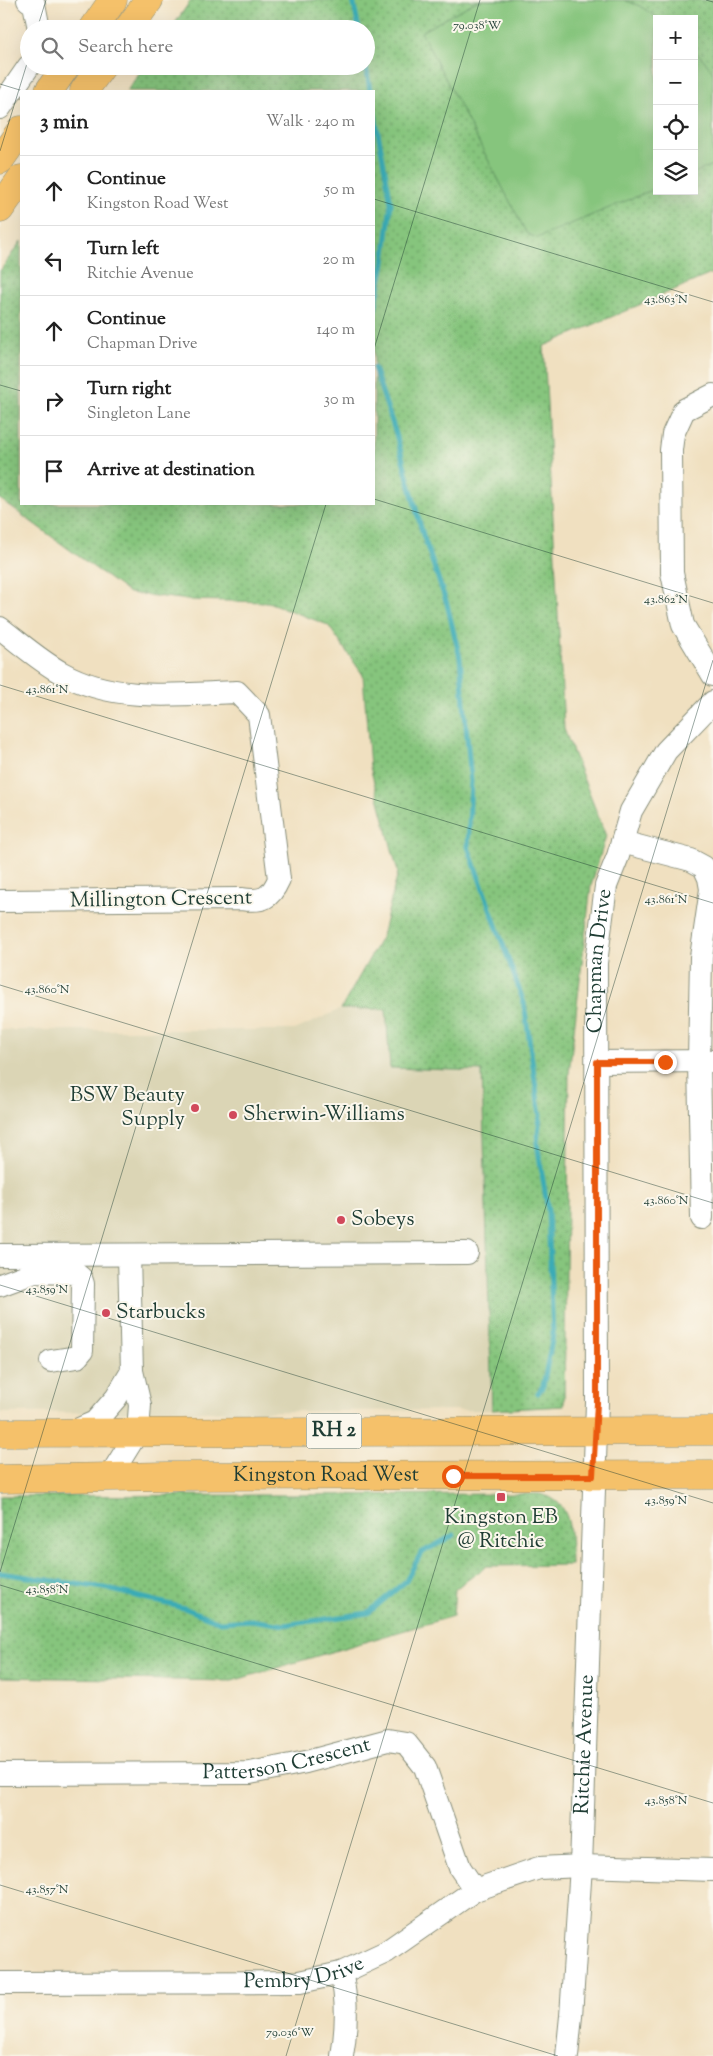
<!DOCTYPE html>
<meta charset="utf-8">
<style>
:root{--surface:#fff;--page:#f6f6f6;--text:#222;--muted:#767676;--line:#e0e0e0}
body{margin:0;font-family:"Sorts Mill Goudy",serif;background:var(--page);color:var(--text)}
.controls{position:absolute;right:15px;top:15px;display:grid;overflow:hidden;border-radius:0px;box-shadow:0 5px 20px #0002}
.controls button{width:45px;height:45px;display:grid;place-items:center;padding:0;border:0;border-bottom:1px solid var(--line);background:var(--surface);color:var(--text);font:25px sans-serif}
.stop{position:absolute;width:15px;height:15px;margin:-11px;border:4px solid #ea580c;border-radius:50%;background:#fff}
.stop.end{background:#ea580c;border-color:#fff;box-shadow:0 1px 5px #0008}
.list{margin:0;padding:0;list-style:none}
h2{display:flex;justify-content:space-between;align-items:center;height:65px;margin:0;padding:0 20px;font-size:21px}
h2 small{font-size:16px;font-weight:400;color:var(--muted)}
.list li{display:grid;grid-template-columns:32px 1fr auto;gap:15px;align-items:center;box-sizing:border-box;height:70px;padding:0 20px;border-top:1px solid var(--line)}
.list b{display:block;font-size:19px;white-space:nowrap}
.list p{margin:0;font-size:16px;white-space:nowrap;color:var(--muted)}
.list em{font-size:16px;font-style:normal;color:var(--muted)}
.icon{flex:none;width:28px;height:28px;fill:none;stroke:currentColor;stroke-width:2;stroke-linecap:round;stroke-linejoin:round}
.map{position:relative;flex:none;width:713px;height:2056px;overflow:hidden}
.search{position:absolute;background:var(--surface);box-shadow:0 5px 20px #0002;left:20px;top:20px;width:355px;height:55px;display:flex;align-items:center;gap:12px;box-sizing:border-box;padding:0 18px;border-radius:28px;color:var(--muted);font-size:19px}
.panel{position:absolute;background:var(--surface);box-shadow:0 5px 20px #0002;left:20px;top:90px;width:355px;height:415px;border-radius:0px}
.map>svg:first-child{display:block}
</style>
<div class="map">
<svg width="713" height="2056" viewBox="0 0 713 2056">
<defs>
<pattern id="grass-dots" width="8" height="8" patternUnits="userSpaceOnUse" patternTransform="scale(1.25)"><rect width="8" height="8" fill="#86c57d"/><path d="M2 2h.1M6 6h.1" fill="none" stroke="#6da167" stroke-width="1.8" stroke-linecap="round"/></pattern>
</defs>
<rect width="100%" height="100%" fill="#fbf7ec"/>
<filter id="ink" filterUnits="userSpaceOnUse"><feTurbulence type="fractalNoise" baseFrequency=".02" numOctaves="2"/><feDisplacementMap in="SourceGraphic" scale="10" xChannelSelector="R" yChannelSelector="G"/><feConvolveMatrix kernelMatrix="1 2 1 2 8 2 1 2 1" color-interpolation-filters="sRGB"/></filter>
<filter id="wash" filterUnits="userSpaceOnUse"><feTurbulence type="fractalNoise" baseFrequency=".0096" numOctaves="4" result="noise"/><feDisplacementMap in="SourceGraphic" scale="20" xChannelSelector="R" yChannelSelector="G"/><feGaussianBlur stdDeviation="1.12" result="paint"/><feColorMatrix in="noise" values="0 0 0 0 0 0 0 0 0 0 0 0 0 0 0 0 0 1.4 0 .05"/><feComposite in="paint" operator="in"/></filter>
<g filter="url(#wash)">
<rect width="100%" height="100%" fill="#f0e0c0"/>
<path fill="#dbd5b5" d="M 341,1009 L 386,1009 L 390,1068 L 482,1071 L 492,1410 L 0,1413 L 0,1030 L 295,1030 Z"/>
<g fill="url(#grass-dots)" stroke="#528158" fill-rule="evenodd">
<path d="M 191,0 L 713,0 L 713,273 L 544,346 L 564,729 L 606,836 L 591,886 L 569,1073 L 564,1406 L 492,1410 L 482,1071 L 390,1068 L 386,1009 L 341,1009 L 382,936 L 398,872 L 370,767 L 363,675 L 328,625 L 268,602 L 190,600 L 129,593 L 0,499 L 0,271 L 21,241 L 21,504 L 374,504 L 374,91 L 127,91 L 144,66 L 366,66 L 366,29 L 171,29 ZM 657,19 L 694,19 L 694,191 L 657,191 Z"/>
<path d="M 539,1494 C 575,1500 570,1537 571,1565 L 487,1566 L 455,1589 L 453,1616 L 232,1681 L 0,1677 L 0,1496 Z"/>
</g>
<g fill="#86c57d" stroke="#528158">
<path d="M 482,0 L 624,0 L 640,6 L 659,19 L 657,19 L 657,188 L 537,238 L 527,234 L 421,32 L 473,3 Z"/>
<path d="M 694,50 L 704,60 L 713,73 L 713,165 L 694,173 Z"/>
</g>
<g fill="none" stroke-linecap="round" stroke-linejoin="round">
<g stroke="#3aabb6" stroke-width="5">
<path d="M 353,0 L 359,29"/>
<path d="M 366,66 L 370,91"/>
<path d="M 374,111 L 391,203 L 384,262 L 374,314"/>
<path d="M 374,368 L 396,434 L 423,535 L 447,604 L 460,658 L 471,781 L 468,847 L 524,1003 L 540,1116 L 537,1143 L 548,1211 L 553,1335 L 543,1386 L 538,1393"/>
<path d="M 0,1573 L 104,1588 L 184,1608 L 220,1622 L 251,1620 L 284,1625 L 368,1613 L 406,1581 L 421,1553 L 454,1535"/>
</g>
</g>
</g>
<g filter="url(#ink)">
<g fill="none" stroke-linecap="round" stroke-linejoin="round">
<g stroke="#888e7a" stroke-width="24">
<g id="minor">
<path d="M 28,0 L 34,4 L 39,29"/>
<path d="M 0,108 L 29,66"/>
<path d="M 713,395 L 684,410 L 673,434 L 671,450 L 672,573 L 683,625 L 713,675"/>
<path d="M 0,628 C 20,643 40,661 62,673 C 116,703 178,694 237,692 L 259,715 L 279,879 C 270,899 263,902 241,899 L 0,901"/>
<path d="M 622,842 L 691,860 L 704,867 L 709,878 L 711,889 L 701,957 L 699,1061 L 702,1218"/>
<path d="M 597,1062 L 713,1061"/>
<path d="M 0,1255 L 467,1253"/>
<path d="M 0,1285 L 35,1272 L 75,1273 L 81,1278 L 83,1284 L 82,1351 L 77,1357 L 51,1361"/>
<path d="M 72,1432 L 95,1422 L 116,1398 L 132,1371"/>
<path d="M 109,1478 L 138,1431 L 140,1405 L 132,1371 L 129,1255"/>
<path id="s1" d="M 0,1774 L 250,1773 L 306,1762 L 388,1740 L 406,1743 L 425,1767 L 460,1868 L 475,1890"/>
<path d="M 341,1973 C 348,2001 347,2027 342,2056"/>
<path id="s2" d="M 0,1983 L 300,1982 L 341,1973 L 386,1952 L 475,1890 L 539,1868 L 581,1866 L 713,1870"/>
<path id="s3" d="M 567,2056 L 571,2016 L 581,1866 L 597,1403 L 596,963 L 606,886 L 618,856 L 631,811 L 666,751 L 713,702"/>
</g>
</g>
<g stroke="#888e7a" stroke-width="29">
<g id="major">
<path d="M 93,29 L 113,0"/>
<path d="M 128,29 L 149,0"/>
<path d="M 49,91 L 66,66"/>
<path d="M 84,91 L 102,66"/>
<path d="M 0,160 L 21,130"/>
<path d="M 0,209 L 21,179"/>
<path d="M 0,1433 L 713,1431"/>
<path id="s4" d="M 0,1479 L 167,1476 L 713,1475"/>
</g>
</g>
<use href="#minor" stroke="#fff" stroke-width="22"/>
<use href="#major" stroke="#f5c16b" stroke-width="28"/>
</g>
</g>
<g fill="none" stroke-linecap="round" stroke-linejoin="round" filter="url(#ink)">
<path stroke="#ea580c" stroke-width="6" d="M 453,1476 L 593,1476 L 597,1403 L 597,1062 L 665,1062"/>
</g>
<path fill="none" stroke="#1f3d34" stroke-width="1" stroke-opacity="0.45" d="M 706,0 L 713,2M 37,29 L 46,0M 0,84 L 23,91M 0,151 L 29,57M 374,199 L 713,302M 374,349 L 480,0M 0,385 L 21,391M 374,499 L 713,603M 0,685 L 713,903M 0,985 L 713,1203M 0,1285 L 713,1503M 0,1572 L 326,504M 0,1585 L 713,1803M 0,1885 L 558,2056M 286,2056 L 713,660"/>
<g fill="#d1495b" stroke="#fbf7ec" stroke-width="2">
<circle cx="195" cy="1108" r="5"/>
<circle cx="233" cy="1115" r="5"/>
<circle cx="341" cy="1220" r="5"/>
<circle cx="106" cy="1313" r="5"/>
<rect x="496" y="1492" width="10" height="10" rx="2.5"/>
</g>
<g text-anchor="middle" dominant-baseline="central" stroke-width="4" stroke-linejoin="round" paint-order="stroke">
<rect fill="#fbf7ec" stroke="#61756b" stroke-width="1" x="306.5" y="1413.5" width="55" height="35" rx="4"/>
<g font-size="20" font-weight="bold" fill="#1f3d34">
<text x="334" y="1431">RH 2</text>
</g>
<g font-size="21" fill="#1f3d34" stroke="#fbf7ec">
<text transform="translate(161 900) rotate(-1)">Millington Crescent</text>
<text stroke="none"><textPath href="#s3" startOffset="1096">Chapman Drive</textPath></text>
<text stroke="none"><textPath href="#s4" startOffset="326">Kingston Road West</textPath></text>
<text stroke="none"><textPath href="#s3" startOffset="312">Ritchie Avenue</textPath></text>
<text stroke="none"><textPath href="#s1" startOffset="288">Patterson Crescent</textPath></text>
<text stroke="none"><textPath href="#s2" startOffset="305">Pembry Drive</textPath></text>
</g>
<g font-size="21" fill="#1f3d34" stroke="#fbf7ec" text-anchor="start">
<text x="185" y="1096" text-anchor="end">BSW Beauty<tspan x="185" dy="24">Supply</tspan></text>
<text x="243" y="1115">Sherwin-Williams</text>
<text x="351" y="1220">Sobeys</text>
<text x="116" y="1313">Starbucks</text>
<text x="501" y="1518" text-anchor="middle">Kingston EB<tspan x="501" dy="24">@ Ritchie</tspan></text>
</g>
</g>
<g font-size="12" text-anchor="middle" fill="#1f3d34" stroke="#fbf7ec" stroke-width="4" stroke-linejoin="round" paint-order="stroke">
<text x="477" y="29">79.038°W</text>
<text x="666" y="303">43.863°N</text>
<text x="666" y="603">43.862°N</text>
<text x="47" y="693">43.861°N</text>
<text x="666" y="903">43.861°N</text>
<text x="47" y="993">43.860°N</text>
<text x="666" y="1204">43.860°N</text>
<text x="47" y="1293">43.859°N</text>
<text x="666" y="1504">43.859°N</text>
<text x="47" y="1593">43.858°N</text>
<text x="666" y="1804">43.858°N</text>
<text x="47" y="1893">43.857°N</text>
<text x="290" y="2036">79.036°W</text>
</g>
</svg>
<div class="controls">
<button>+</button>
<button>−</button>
<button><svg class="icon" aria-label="locate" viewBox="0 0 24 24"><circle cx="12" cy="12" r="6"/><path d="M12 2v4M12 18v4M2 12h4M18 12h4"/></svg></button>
<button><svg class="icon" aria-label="layers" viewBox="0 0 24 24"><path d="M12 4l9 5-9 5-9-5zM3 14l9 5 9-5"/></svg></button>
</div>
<div class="stop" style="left:453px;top:1476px"></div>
<div class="stop end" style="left:665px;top:1062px"></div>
<div class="search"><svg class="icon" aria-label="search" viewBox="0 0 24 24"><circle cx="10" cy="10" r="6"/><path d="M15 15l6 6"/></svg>Search here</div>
<section class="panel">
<h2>3 min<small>Walk · 240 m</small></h2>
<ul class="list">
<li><svg class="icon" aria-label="ahead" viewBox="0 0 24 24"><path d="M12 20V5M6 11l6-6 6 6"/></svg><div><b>Continue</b><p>Kingston Road West</p></div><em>50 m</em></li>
<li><svg class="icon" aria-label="left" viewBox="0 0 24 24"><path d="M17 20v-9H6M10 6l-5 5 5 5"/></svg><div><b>Turn left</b><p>Ritchie Avenue</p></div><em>20 m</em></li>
<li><svg class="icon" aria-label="ahead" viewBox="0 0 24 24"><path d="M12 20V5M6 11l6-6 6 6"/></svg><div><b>Continue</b><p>Chapman Drive</p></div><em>140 m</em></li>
<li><svg class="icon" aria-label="right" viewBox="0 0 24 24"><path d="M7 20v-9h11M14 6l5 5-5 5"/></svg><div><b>Turn right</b><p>Singleton Lane</p></div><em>30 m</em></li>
<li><svg class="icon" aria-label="arrive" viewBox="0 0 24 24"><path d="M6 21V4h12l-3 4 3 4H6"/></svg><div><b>Arrive at destination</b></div></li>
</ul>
</section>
</div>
